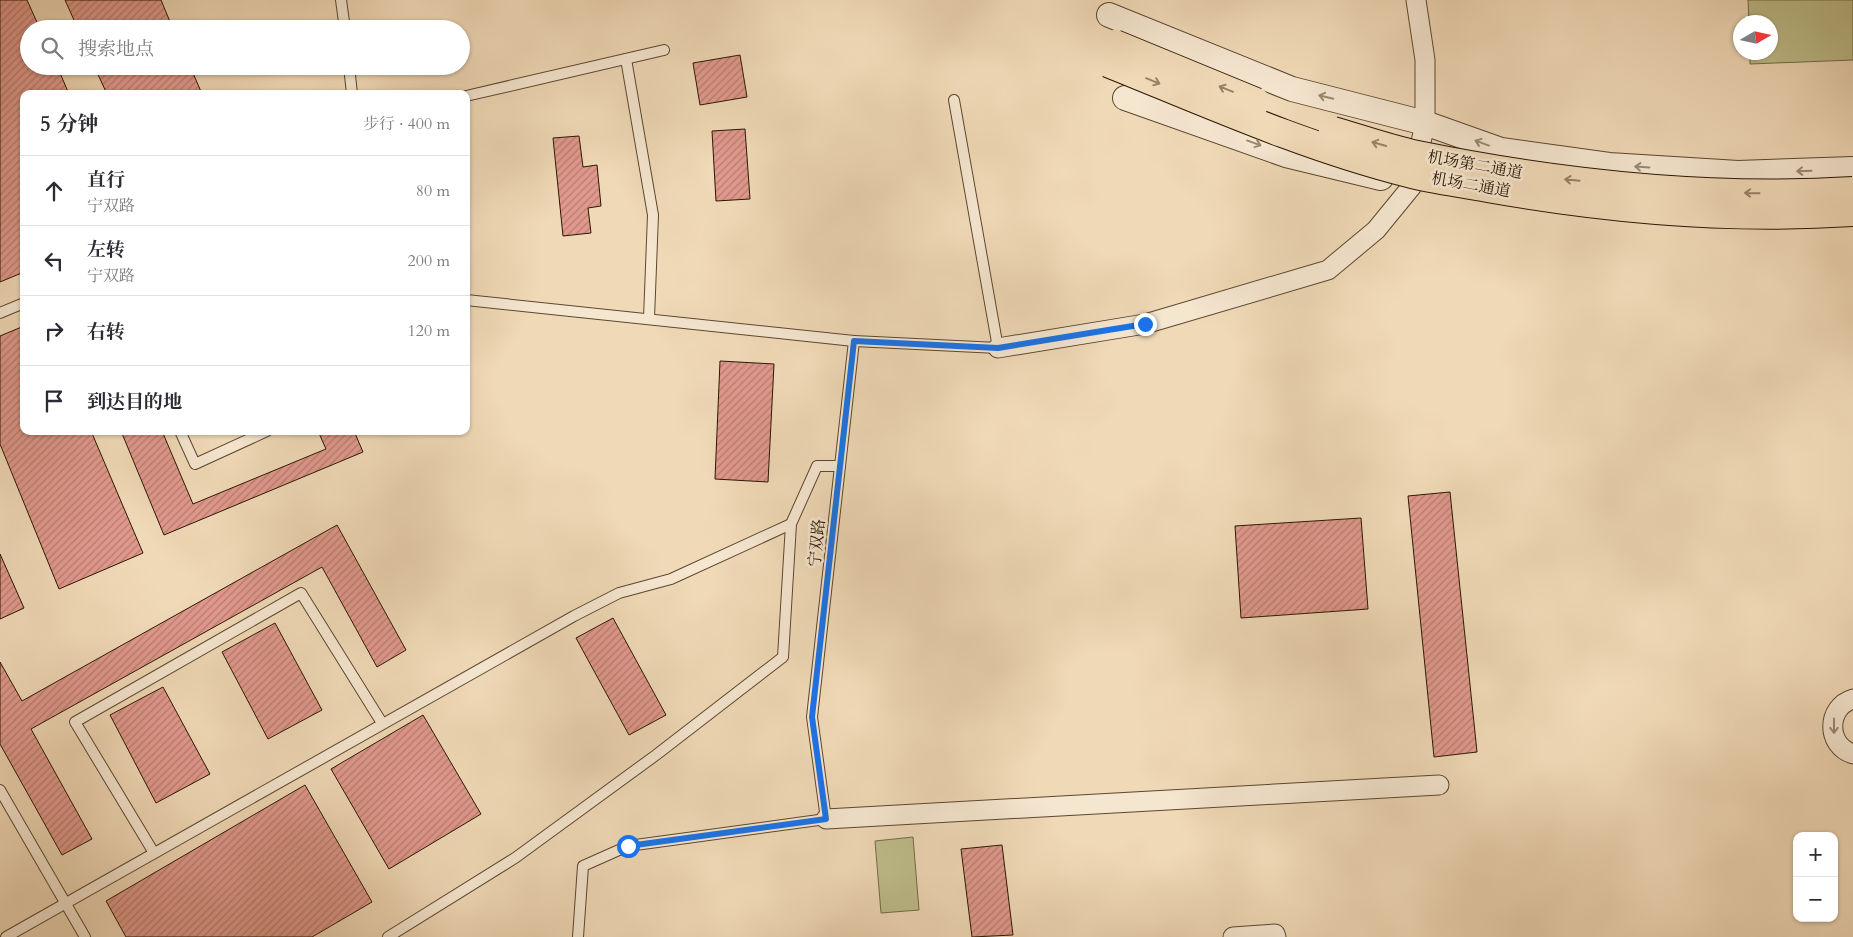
<!DOCTYPE html>
<html lang="zh">
<meta charset="utf-8">
<style>
:root{--surface:#fff;--page:#f7f7f7;--text:#2b2b33;--muted:#7c7c81;--line:#e1e1e2}
body{margin:0;font-family:Cardo,"Noto Serif SC",serif;background:var(--page);color:var(--text)}
.controls{position:absolute;right:15px;bottom:15px;display:grid;overflow:hidden;border-radius:10px;box-shadow:0 1px 4px #0004}
.controls button{width:45px;height:45px;display:grid;place-items:center;padding:0;border:0;border-bottom:1px solid var(--line);background:var(--surface);color:var(--text);font:25px sans-serif}
.compass{position:absolute;left:1733px;top:15px;width:45px;height:45px;border-radius:50%;background:var(--surface);box-shadow:0 1px 4px #0004;rotate:81deg}
.stop{position:absolute;width:15px;height:15px;margin:-11px;border:4px solid #1a73e8;border-radius:50%;background:#fff}
.stop.end{background:#1a73e8;border-color:#fff;box-shadow:0 1px 5px #0008}
.list{margin:0;padding:0;list-style:none}
h2{display:flex;justify-content:space-between;align-items:center;height:65px;margin:0;padding:0 20px;font-size:21px}
h2 small{font-size:16px;font-weight:400;color:var(--muted)}
.list li{display:grid;grid-template-columns:32px 1fr auto;gap:15px;align-items:center;box-sizing:border-box;height:70px;padding:0 20px;border-top:1px solid var(--line)}
.list b{display:block;font-size:19px;white-space:nowrap}
.list p{margin:0;font-size:16px;white-space:nowrap;color:var(--muted)}
.list em{font-size:16px;font-style:normal;color:var(--muted)}
.icon{flex:none;width:28px;height:28px;fill:none;stroke:currentColor;stroke-width:2;stroke-linecap:round;stroke-linejoin:round}
.map{position:relative;flex:none;width:1853px;height:937px;overflow:hidden}
.search{position:absolute;background:var(--surface);box-shadow:0 1px 4px #0004;left:20px;top:20px;width:450px;height:55px;display:flex;align-items:center;gap:12px;box-sizing:border-box;padding:0 18px;border-radius:28px;color:var(--muted);font-size:19px}
.panel{position:absolute;background:var(--surface);box-shadow:0 1px 4px #0004;left:20px;top:90px;width:450px;height:345px;border-radius:10px}
.map>svg:first-child{display:block}
</style>
<div class="map">
<svg width="1853" height="937" viewBox="0 0 1853 937">
<defs>
<pattern id="building-hatch" width="6" height="6" patternUnits="userSpaceOnUse" patternTransform="scale(1.25)"><rect width="6" height="6" fill="#e1998d"/><path d="M-1 1l2-2M0 6l6-6M5 7l2-2" fill="none" stroke="#b77c71"/></pattern>
</defs>
<rect width="100%" height="100%" fill="#f0d9b7"/>
<filter id="stains"><feTurbulence type="fractalNoise" baseFrequency=".004" numOctaves="4"/><feColorMatrix values="0 0 0 0 .2 0 0 0 0 .09 0 0 0 0 .02 0 0 0 .5 -.17"/></filter>
<radialGradient id="worn" r=".72"><stop offset=".6" stop-color="#630" stop-opacity="0"/><stop offset="1" stop-color="#630" stop-opacity=".3"/></radialGradient>
<g fill="#bebe8b" stroke="#746a46">
<path d="M 1748,0 L 1853,0 L 1853,60 L 1750,64 L 1750,53 L 1770,52 L 1770,22 L 1749,22 Z"/>
<path d="M 913,837 L 919,910 L 881,913 L 875,841 Z"/>
</g>
<g fill="url(#building-hatch)" stroke="#2b1600">
<path d="M 0,0 L 27,0 L 40,29 L 29,29 L 29,66 L 57,66 L 69,94 L 24,94 L 24,272 L 0,282 Z"/>
<path d="M 65,0 L 161,0 L 173,29 L 78,29 Z"/>
<path d="M 740,55 L 747,97 L 700,105 L 693,63 Z"/>
<path d="M 94,66 L 190,66 L 202,94 L 107,94 Z"/>
<path d="M 745,129 L 750,199 L 716,201 L 712,131 Z"/>
<path d="M 579,136 L 583,167 L 597,165 L 601,206 L 588,208 L 591,233 L 563,236 L 553,138 Z"/>
<path d="M 24,326 L 24,431 L 91,431 L 143,553 L 59,589 L 0,444 L 0,336 Z"/>
<path d="M 720,361 L 774,364 L 768,482 L 715,479 Z"/>
<path d="M 121,431 L 162,431 L 193,504 L 326,449 L 318,431 L 354,431 L 363,452 L 164,535 Z"/>
<path d="M 1450,492 L 1477,752 L 1434,757 L 1408,496 Z"/>
<path d="M 1361,518 L 1368,609 L 1241,618 L 1235,526 Z"/>
<path d="M 337,525 L 406,650 L 377,667 L 322,567 L 31,729 L 92,839 L 62,855 L 0,744 L 0,662 L 22,701 Z"/>
<path d="M 0,554 L 24,608 L 0,619 Z"/>
<path d="M 613,618 L 666,715 L 629,735 L 576,638 Z"/>
<path d="M 275,623 L 322,710 L 268,739 L 222,652 Z"/>
<path d="M 163,687 L 210,774 L 156,803 L 110,715 Z"/>
<path d="M 423,715 L 481,814 L 389,869 L 331,769 Z"/>
<path d="M 305,785 L 372,902 L 312,937 L 126,937 L 106,901 Z"/>
<path d="M 1002,845 L 1013,935 L 972,937 L 961,849 Z"/>
</g>
<g fill="none" stroke-linecap="round" stroke-linejoin="round">
<g stroke="#5c472e" stroke-width="12">
<g id="service">
<path d="M 341,0 L 345,29"/>
<path d="M 626,59 L 653,215 L 649,318"/>
<path d="M 349,66 L 352,94"/>
<path d="M 466,96 L 664,50"/>
<path d="M 466,300 L 854,341 L 812,717 L 826,819 L 628,846 L 583,866 L 578,937"/>
<path d="M 0,313 L 24,303"/>
<path d="M 854,341 L 998,348 L 954,100"/>
<path d="M 180,431 L 195,464 L 267,431"/>
<path d="M 0,790 L 85,937"/>
<path d="M 154,853 L 75,722 L 301,593 L 382,723"/>
<path d="M 6,937 L 574,616 L 619,593 L 671,579 L 791,524"/>
<path d="M 388,937 L 515,858 L 656,755 L 783,657 L 791,524 L 817,466 L 840,466"/>
</g>
</g>
<g stroke="#5c472e" stroke-width="21">
<g id="minor">
<path d="M 998,348 L 1145,324 L 1328,270 L 1376,230 L 1412,186 L 1425,123 L 1425,60 L 1416,0"/>
<path d="M 1853,699 C 1826,707 1826,746 1853,754"/>
<path d="M 826,819 L 1439,785"/>
<path d="M 1233,937 L 1275,934 L 1276,937"/>
</g>
</g>
<g stroke="#5c472e" stroke-width="26">
<g id="tertiary">
<path d="M 1109,15 L 1292,89 L 1425,123 L 1501,150 L 1609,165 L 1738,173 L 1853,169"/>
<path d="M 1125,98 L 1286,155 L 1381,178"/>
</g>
</g>
<use href="#service" stroke="#f5e6d0" stroke-width="10"/>
<use href="#minor" stroke="#f5e6d0" stroke-width="19"/>
<use href="#tertiary" stroke="#f5e6d0" stroke-width="24"/>
<g stroke="#2b1600" stroke-width="30" stroke-linecap="butt">
<g id="trunk-bridge">
<path d="M 1115,44 L 1256,102"/>
<path d="M 1108,63 C 1207,103 1305,147 1408,173 C 1434,180 1462,183 1488,188 C 1606,209 1733,220 1853,212"/>
<path d="M 1333,131 C 1361,139 1389,149 1417,155 C 1560,184 1707,200 1853,191"/>
</g>
</g>
<use href="#trunk-bridge" stroke="#f0d9b7" stroke-width="28"/>
</g>
<defs><path id="oneway-shaft" d="M-6 0H5M1.5-3L5.5 0L1.5 3" fill="none" stroke-width="1.6" stroke-linecap="round" stroke-linejoin="round" transform="scale(1.25)"/></defs>
<g stroke="#978165">
<use href="#oneway-shaft" transform="translate(1153 81) rotate(22)"/>
<use href="#oneway-shaft" transform="translate(1226 89) rotate(-158)"/>
<use href="#oneway-shaft" transform="translate(1379 144) rotate(-164)"/>
<use href="#oneway-shaft" transform="translate(1572 180) rotate(-174)"/>
<use href="#oneway-shaft" transform="translate(1752 193) rotate(-179)"/>
</g>
<g stroke="#9a8872">
<use href="#oneway-shaft" transform="translate(1326 97) rotate(-166)"/>
<use href="#oneway-shaft" transform="translate(1254 143) rotate(20)"/>
<use href="#oneway-shaft" transform="translate(1482 143) rotate(-160)"/>
<use href="#oneway-shaft" transform="translate(1642 167) rotate(-176)"/>
<use href="#oneway-shaft" transform="translate(1804 171) rotate(178)"/>
<use href="#oneway-shaft" transform="translate(1834 726) rotate(90)"/>
</g>
<g fill="none" stroke-linecap="round" stroke-linejoin="round">
<path stroke="#1a73e8" stroke-width="6" d="M 628,846 L 826,819 L 812,717 L 854,341 L 998,348 L 1145,324"/>
</g>
<g text-anchor="middle" dominant-baseline="central" stroke-width="5" stroke-linejoin="round" paint-order="stroke">
<g font-size="16" fill="#2b1600" stroke="#f5e6d0">
<text transform="translate(1475 165) rotate(10)">机场第二通道</text>
<text transform="translate(1471 185) rotate(10)">机场二通道</text>
<text transform="translate(817 543) rotate(-84)">宁双路</text>
</g>
</g>
<rect width="100%" height="100%" filter="url(#stains)"/>
<rect width="100%" height="100%" fill="url(#worn)"/>
</svg>
<div class="controls">
<button>+</button>
<button>−</button>
</div>
<svg class="compass" viewBox="-18 -18 36 36"><path d="M0-13l5 13h-10z" fill="#e53935"/><path d="M0 13l5-13h-10z" fill="#7c7c81"/></svg>
<div class="stop" style="left:628px;top:846px"></div>
<div class="stop end" style="left:1145px;top:324px"></div>
<div class="search"><svg class="icon" aria-label="search" viewBox="0 0 24 24"><circle cx="10" cy="10" r="6"/><path d="M15 15l6 6"/></svg>搜索地点</div>
<section class="panel">
<h2>5 分钟<small>步行 · 400 m</small></h2>
<ul class="list">
<li><svg class="icon" aria-label="ahead" viewBox="0 0 24 24"><path d="M12 20V5M6 11l6-6 6 6"/></svg><div><b>直行</b><p>宁双路</p></div><em>80 m</em></li>
<li><svg class="icon" aria-label="left" viewBox="0 0 24 24"><path d="M17 20v-9H6M10 6l-5 5 5 5"/></svg><div><b>左转</b><p>宁双路</p></div><em>200 m</em></li>
<li><svg class="icon" aria-label="right" viewBox="0 0 24 24"><path d="M7 20v-9h11M14 6l5 5-5 5"/></svg><div><b>右转</b></div><em>120 m</em></li>
<li><svg class="icon" aria-label="arrive" viewBox="0 0 24 24"><path d="M6 21V4h12l-3 4 3 4H6"/></svg><div><b>到达目的地</b></div></li>
</ul>
</section>
</div>
